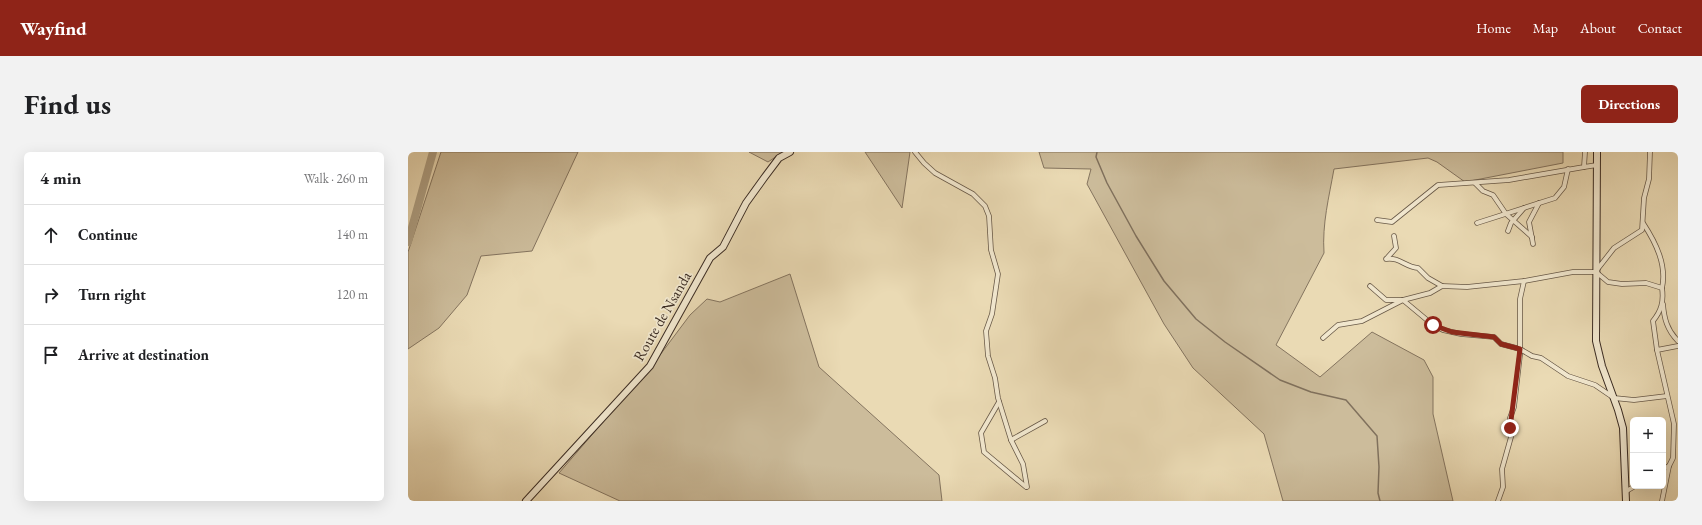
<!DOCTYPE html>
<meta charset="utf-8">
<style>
:root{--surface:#fff;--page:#f2f2f2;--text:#202124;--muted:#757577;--line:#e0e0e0;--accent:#8f2418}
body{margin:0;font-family:"EB Garamond",serif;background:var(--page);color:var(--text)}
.controls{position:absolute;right:12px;bottom:12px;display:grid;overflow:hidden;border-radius:6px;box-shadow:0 4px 16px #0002}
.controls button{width:36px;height:36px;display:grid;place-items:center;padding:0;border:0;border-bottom:1px solid var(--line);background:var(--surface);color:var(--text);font:20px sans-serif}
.stop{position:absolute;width:12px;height:12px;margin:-9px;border:3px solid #8f2418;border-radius:50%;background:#fff}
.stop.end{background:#8f2418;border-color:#fff;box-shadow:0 1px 4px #0008}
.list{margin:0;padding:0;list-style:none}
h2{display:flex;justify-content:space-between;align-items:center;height:52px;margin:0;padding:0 16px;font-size:17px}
h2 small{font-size:13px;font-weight:400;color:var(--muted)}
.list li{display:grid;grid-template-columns:26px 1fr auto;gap:12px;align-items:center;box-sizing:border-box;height:60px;padding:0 16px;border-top:1px solid var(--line)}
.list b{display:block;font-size:15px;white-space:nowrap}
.list em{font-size:13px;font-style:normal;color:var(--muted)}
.icon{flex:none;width:22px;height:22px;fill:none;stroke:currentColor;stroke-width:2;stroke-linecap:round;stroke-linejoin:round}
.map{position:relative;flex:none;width:1270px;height:349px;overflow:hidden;border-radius:6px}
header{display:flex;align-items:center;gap:24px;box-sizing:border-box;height:56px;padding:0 20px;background:var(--accent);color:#fff}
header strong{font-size:19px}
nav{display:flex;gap:22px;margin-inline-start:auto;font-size:14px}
.intro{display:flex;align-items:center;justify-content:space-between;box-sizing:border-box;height:96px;padding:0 24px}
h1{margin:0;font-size:28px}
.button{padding:10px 18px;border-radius:6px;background:var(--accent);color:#fff;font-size:14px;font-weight:700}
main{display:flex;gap:24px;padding:0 24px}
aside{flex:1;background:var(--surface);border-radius:6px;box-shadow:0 4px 16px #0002}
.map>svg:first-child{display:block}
</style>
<header>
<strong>Wayfind</strong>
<nav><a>Home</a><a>Map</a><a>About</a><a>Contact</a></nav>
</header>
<div class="intro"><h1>Find us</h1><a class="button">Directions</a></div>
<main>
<aside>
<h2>4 min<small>Walk · 260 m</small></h2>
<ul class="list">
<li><svg class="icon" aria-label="ahead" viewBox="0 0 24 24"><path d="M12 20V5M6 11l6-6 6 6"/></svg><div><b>Continue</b></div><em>140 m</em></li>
<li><svg class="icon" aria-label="right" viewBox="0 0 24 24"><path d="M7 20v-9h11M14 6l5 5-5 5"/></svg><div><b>Turn right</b></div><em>120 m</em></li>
<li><svg class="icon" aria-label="arrive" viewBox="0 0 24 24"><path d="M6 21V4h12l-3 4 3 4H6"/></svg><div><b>Arrive at destination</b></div></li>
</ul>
</aside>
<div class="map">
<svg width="1270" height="349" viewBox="0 0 1270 349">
<rect width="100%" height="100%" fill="#eadab4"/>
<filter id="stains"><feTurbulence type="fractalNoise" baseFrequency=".005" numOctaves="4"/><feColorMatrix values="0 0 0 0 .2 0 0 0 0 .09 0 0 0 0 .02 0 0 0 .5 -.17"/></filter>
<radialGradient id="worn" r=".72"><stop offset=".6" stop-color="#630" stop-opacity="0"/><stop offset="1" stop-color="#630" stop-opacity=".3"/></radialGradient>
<g fill="#ccbc9b" stroke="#84745f">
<path d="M 33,0 L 170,0 L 124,99 L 73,104 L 59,143 L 31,176 L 0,197 L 0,100 Z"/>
<path d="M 341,0 L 375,0 L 360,10 Z"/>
<path d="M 457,0 L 502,0 L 494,56 Z"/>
<path d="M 631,0 L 1155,0 L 1155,11 L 1057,30 L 1029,10 L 1020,6 L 926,17 C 921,45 914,72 916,101 L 868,193 L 912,225 L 964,180 L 1016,208 L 1025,225 L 1025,262 L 1045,349 L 875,349 L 856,282 L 785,216 L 756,172 L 679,32 L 683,17 L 636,16 Z"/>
<path d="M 382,122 L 411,215 L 531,323 L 534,349 L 212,349 L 151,321 L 246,211 L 282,163 L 299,147 L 312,150 Z"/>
</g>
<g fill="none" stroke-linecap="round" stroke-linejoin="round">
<path stroke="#80715d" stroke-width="1.5" d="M 689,0 L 688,5 L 699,31 L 728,84 L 756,129 L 788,167 L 817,190 L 872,228 L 903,240 L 938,248 L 969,284 L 971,315 L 970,341 L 972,349"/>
<path stroke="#ae9f83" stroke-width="8" d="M 0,90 L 25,0"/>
<g stroke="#675847" stroke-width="5.5">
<g id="street">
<path d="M 507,0 L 516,11 L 527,21 L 565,42 L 577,54 L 581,64 L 583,98 L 590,122 L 584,162 L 578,179 L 580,204 L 587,226 L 590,246 L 603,288 L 615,312 L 619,335"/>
<path d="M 1176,15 L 1189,13"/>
<path d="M 1067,31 L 1075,39 L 1085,43 L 1098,62 L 1124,85"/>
<path d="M 969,68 L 984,70 L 1030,33 L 1101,28 L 1176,15 L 1177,0"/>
<path d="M 1069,71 L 1147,46 L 1156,35 L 1160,17"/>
<path d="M 1235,71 C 1248,91 1259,113 1254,136"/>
<path d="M 1100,79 L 1103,71 L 1116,56"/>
<path d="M 1125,92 L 1121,70 L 1131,51"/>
<path d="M 979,106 L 988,96 L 986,84"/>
<path d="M 978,107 C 992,105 997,115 1010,116 L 1020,126 L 1034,134"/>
<path d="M 1188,119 L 1206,96 L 1234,78 L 1236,46 L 1241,27 L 1242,0"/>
<path d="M 995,148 L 1022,141 L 1034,134 L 1059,135 L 1116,129 L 1165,120 L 1188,120 L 1200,130 L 1214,132 L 1238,131 L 1254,136 C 1256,150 1253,159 1245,169 L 1249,198 L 1270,194"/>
<path d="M 995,148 L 1025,173 L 1035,178 L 1053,182 L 1086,185 L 1093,192 L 1112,197 L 1124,204 L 1133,206 L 1160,224 L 1187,233 L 1206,246 L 1226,248 L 1259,244"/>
<path d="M 1255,152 C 1256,166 1259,178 1270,189"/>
<path d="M 915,186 L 930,173 L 954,169 L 995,148 L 978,148 L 962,134"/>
<path d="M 1249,198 L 1266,272 L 1265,306 L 1261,314 L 1254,349"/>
<path d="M 591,250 L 573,281 L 576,300 L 618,335"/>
<path d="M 603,288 L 637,269"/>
<path d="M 1255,317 L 1261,314"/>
<path d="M 1217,340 L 1227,334"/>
<path d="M 1090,349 L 1095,335 L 1094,317 L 1103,285 L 1102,266 L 1106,255 L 1112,203 L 1112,147 L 1116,129"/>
</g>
</g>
<g stroke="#3b2c23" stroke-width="8">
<g id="secondary">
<path d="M 1189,0 L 1188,189 L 1194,214 L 1210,258 L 1215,276 L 1218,349"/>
<path d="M 118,349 L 242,214 L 302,106 L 315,95 L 338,51 L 356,26 L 371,6 L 382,0"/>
</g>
</g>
<use href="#street" stroke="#f1e7ce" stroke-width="4"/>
<use href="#secondary" stroke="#f1e7ce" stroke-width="6"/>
</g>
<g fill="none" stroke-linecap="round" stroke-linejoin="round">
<path stroke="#8f2418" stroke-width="5" d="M 1025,173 L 1044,180 L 1086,185 L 1093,192 L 1112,197 L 1102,276"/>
</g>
<g text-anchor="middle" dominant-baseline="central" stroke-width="3.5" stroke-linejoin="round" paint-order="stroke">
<g font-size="15" fill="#3b2c23" stroke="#f1e7ce">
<text transform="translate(254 164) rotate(-60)">Route de Nsanda</text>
</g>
</g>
<rect width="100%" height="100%" filter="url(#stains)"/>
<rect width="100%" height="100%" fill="url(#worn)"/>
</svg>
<div class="controls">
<button>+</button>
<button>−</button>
</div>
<div class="stop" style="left:1025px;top:173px"></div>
<div class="stop end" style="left:1102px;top:276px"></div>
</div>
</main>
